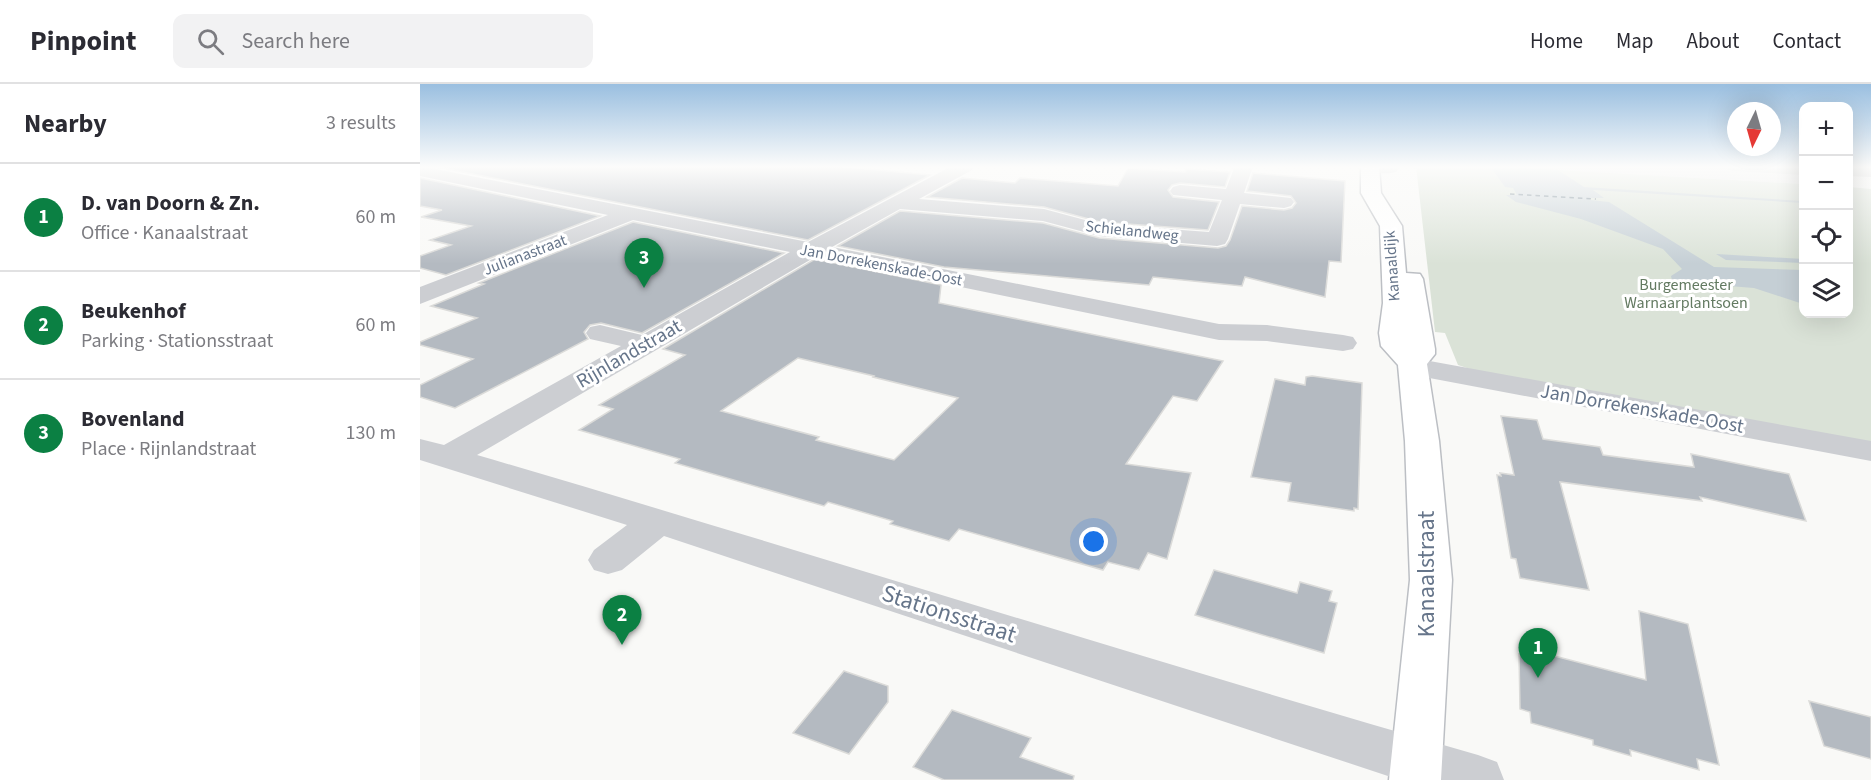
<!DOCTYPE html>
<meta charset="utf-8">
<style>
:root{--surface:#fff;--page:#f2f2f3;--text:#2b2b33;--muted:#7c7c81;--line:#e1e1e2;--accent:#0b8043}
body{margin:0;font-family:"Source Sans 3",sans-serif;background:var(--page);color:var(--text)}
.controls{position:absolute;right:18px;top:18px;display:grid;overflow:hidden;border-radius:12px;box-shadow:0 6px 24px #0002}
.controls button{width:54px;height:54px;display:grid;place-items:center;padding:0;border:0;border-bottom:2px solid var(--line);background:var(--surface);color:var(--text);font:30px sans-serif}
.compass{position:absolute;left:1307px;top:18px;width:54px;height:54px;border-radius:50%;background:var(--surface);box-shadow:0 6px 24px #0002;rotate:185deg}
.you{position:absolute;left:674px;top:458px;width:21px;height:21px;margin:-15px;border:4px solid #fff;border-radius:50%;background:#1a73e8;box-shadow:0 0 0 9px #1a73e833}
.badge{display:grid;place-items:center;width:39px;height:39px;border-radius:50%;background:var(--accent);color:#fff;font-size:20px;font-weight:700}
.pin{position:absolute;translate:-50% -50px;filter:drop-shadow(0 2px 3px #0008)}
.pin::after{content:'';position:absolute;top:32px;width:21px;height:18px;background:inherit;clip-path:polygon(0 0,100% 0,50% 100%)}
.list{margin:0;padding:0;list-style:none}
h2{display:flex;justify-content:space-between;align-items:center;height:78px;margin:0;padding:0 24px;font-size:26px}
h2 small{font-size:20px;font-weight:400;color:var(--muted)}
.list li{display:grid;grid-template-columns:39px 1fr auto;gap:18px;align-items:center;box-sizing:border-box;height:108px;padding:0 24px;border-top:2px solid var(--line)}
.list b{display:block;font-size:22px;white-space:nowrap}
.list p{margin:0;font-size:20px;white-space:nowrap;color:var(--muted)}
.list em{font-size:20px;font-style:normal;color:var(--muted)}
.icon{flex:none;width:33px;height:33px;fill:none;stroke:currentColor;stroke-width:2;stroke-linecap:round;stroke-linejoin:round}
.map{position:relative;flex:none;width:1451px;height:696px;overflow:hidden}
header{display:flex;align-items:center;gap:36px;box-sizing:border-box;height:84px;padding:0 30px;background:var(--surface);border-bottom:2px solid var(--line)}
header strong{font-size:28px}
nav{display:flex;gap:33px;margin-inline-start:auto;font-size:21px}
.search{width:420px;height:54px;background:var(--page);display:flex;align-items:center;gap:15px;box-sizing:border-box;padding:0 21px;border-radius:12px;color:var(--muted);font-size:22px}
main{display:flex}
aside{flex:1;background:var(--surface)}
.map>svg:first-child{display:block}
</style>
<header>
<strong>Pinpoint</strong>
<div class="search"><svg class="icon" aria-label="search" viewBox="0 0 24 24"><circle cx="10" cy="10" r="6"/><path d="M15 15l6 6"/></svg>Search here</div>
<nav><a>Home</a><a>Map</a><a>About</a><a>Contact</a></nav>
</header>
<main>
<aside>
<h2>Nearby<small>3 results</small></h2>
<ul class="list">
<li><span class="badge">1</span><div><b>D. van Doorn &amp; Zn.</b><p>Office · Kanaalstraat</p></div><em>60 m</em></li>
<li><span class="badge">2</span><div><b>Beukenhof</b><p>Parking · Stationsstraat</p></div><em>60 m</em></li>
<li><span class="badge">3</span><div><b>Bovenland</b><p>Place · Rijnlandstraat</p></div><em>130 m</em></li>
</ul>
</aside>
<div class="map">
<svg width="1451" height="696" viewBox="0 0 1451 696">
<rect width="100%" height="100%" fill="#f9f9f7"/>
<path fill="#eaeaea" d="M 1105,82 L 1383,82 L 1383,100 L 1106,84 Z"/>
<path fill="#dae2d7" d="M 996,82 L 1105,82 L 1106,84 L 1383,100 L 1384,230 L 1428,230 L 1429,103 L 1451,105 L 1451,367 L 1059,288 L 1038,281 L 1025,249 L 1015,248 Z"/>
<g fill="#c5cfd5">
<path d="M 1070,82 L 1105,82 L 1106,84 L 1138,86 L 1164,103 L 1383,117 L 1383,119 L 1173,106 L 1184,114 L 1169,114 L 1170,116 L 1189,118 L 1294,183 L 1383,186 L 1383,220 L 1334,204 L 1258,198 L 1252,196 L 1251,192 L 1262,185 L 1243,165 L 1161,135 L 1096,118 L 1086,111 L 1097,111 L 1093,104 L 1085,103 Z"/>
<path d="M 1296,170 L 1383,175 L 1383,179 L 1306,176 Z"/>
</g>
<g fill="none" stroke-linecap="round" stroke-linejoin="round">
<path stroke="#627785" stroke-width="1.5" stroke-dasharray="4.5 4" stroke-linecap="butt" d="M 1090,110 L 1176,115"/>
</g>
<g fill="#b4bac1" stroke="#dbdbd9" stroke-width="1.5" fill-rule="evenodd">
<path d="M 12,82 L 417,82 L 510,91 L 388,156 Z"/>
<path d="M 708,84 L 765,88 L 767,85 L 810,88 L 805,103 L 760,99 L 752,101 L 748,106 L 753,113 L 799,118 L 788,146 L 680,138 L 624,123 L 507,113 L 542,94 L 595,99 L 600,94 L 698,102 Z"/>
<path d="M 833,89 L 925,97 L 921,178 L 909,177 L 905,213 L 825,193 L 822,202 L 733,193 L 729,201 L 524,183 L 418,162 L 480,127 L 623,139 L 679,154 L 798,164 L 806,162 L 810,156 L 822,122 L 864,126 L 872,124 L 876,119 L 871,112 L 827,107 Z"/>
<path d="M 0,94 L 180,132 L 26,191 L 0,184 L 0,172 L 31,161 L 10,156 L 51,142 L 1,133 L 22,126 L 0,122 Z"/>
<path d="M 213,138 L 364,169 L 222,249 L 181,239 L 170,241 L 164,248 L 168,255 L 35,324 L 0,313 L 0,301 L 53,275 L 0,261 L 0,258 L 57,234 L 11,222 L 64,200 L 59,199 Z"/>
<path d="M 395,175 L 521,201 L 519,219 L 803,277 L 777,317 L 753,312 L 706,380 L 771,389 L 747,475 L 728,469 L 719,486 L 688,478 L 683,486 L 539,445 L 529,457 L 470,440 L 473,437 L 408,418 L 404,422 L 255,379 L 260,375 L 159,346 L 193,325 L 179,321 L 265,271 L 243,265 ZM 378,274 L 454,292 L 453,293 L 538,314 L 474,376 L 396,356 L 399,353 L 301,327 Z"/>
<path d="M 892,292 L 942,299 L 938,425 L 934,424 L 934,427 L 868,417 L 871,399 L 831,393 L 855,295 L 885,301 L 886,293 Z"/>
<path d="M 1081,332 L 1117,336 L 1123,355 L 1180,363 L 1183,371 L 1274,383 L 1271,370 L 1369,390 L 1386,437 L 1280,413 L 1282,417 L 1140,398 L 1169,506 L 1100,494 L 1096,475 L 1091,474 L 1077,391 L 1081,392 L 1080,389 L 1094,391 Z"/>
<path d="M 794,486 L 877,509 L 880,498 L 912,507 L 909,517 L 917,519 L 904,569 L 775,531 Z"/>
<path d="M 1219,527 L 1268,540 L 1299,681 L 1277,675 L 1279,686 L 1210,666 L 1211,672 L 1173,661 L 1173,656 L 1111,639 L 1110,628 L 1100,625 L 1099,570 L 1109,573 L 1108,565 L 1226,596 Z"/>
<path d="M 424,587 L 468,602 L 468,618 L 429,670 L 373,649 Z"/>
<path d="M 1389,617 L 1451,633 L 1451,675 L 1404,662 Z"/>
<path d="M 532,626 L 611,654 L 600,673 L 654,692 L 653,696 L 524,696 L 493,683 Z"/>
</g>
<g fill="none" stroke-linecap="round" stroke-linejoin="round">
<g stroke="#bcbfc4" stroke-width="3">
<path id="major" d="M 941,82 L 959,82 L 961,109 L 982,142 L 986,189 L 1000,190 L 1003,195 L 1015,265 L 1015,270 L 1007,280 L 1019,357 L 1032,496 L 1021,696 L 969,696 L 990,496 L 985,357 L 978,281 L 961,262 L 959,249 L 963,219 L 960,142 L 941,109 Z"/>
</g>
<g fill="#ccced2" fill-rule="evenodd">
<path d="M 0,82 L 388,158 L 532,82 L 555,82 L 552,86 L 499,115 L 624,125 L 680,140 L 789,148 L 802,116 L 753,111 L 750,107 L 753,103 L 760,101 L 806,105 L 815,82 L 833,82 L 824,109 L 871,114 L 874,118 L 871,122 L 864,124 L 820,120 L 808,155 L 805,160 L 797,162 L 679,152 L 623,137 L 480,125 L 412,163 L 799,240 L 847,241 L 923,251 L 933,253 L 937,259 L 933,265 L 923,267 L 847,257 L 799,256 L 395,173 L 57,371 C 391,469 723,575 1058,671 L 1077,678 L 1084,696 L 980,696 L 244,452 L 202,486 L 188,490 L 174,486 L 168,476 L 174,466 L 207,441 L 0,376 L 0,355 L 24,361 L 201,262 L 170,255 L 166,249 L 170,243 L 180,241 L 222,251 L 370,168 L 213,136 L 0,220 L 0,203 L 188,131 L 0,92 Z"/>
<path d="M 939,82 L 978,82 L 979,84 L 976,88 C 966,91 953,88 942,86 Z"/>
<path d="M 1306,82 L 1384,82 L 1384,91 L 1315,87 L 1309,86 Z"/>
<path d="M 1428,82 L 1451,83 L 1451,93 L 1428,92 Z"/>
<path d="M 993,274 L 1451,357 L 1451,377 L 983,289 L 978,283 L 983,277 Z"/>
</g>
<use href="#major" fill="#fff" fill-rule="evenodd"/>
</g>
<linearGradient id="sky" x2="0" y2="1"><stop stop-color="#9abfe0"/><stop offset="0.46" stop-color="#fcfcfb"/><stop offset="1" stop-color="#fcfcfb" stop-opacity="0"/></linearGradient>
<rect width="1451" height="180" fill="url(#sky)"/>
<g text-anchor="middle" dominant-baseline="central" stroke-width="6" stroke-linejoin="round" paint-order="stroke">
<g font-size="16" fill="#66758a" stroke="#fff">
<text transform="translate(712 147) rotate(6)">Schielandweg</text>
<text transform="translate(105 171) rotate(-21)">Julianastraat</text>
<text transform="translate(461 181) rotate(11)">Jan Dorrekenskade-Oost</text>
<text transform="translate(972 182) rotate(-94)">Kanaaldijk</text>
</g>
<g font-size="16" fill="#637a61" stroke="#fff">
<text x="1266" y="201">Burgemeester<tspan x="1266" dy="18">Warnaarplantsoen</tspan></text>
</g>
<g font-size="20" fill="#66758a" stroke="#fff">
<text transform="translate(209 270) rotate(-30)">Rijnlandstraat</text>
<text transform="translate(1222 325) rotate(10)">Jan Dorrekenskade-Oost</text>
</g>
<g font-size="24" fill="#66758a" stroke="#fff">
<text transform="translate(1006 490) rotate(-90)">Kanaalstraat</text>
<text transform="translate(529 530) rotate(18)">Stationsstraat</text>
</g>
</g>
</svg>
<div class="controls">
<button>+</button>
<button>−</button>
<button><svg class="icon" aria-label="locate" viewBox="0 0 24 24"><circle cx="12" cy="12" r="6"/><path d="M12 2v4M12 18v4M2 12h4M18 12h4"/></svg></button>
<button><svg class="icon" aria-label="layers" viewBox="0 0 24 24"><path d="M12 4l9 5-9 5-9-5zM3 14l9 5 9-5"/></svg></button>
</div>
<svg class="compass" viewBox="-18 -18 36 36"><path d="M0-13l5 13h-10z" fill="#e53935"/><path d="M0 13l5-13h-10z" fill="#7c7c81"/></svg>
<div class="you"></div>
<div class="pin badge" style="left:1118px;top:594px">1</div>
<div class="pin badge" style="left:202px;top:561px">2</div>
<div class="pin badge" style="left:224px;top:204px">3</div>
</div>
</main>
